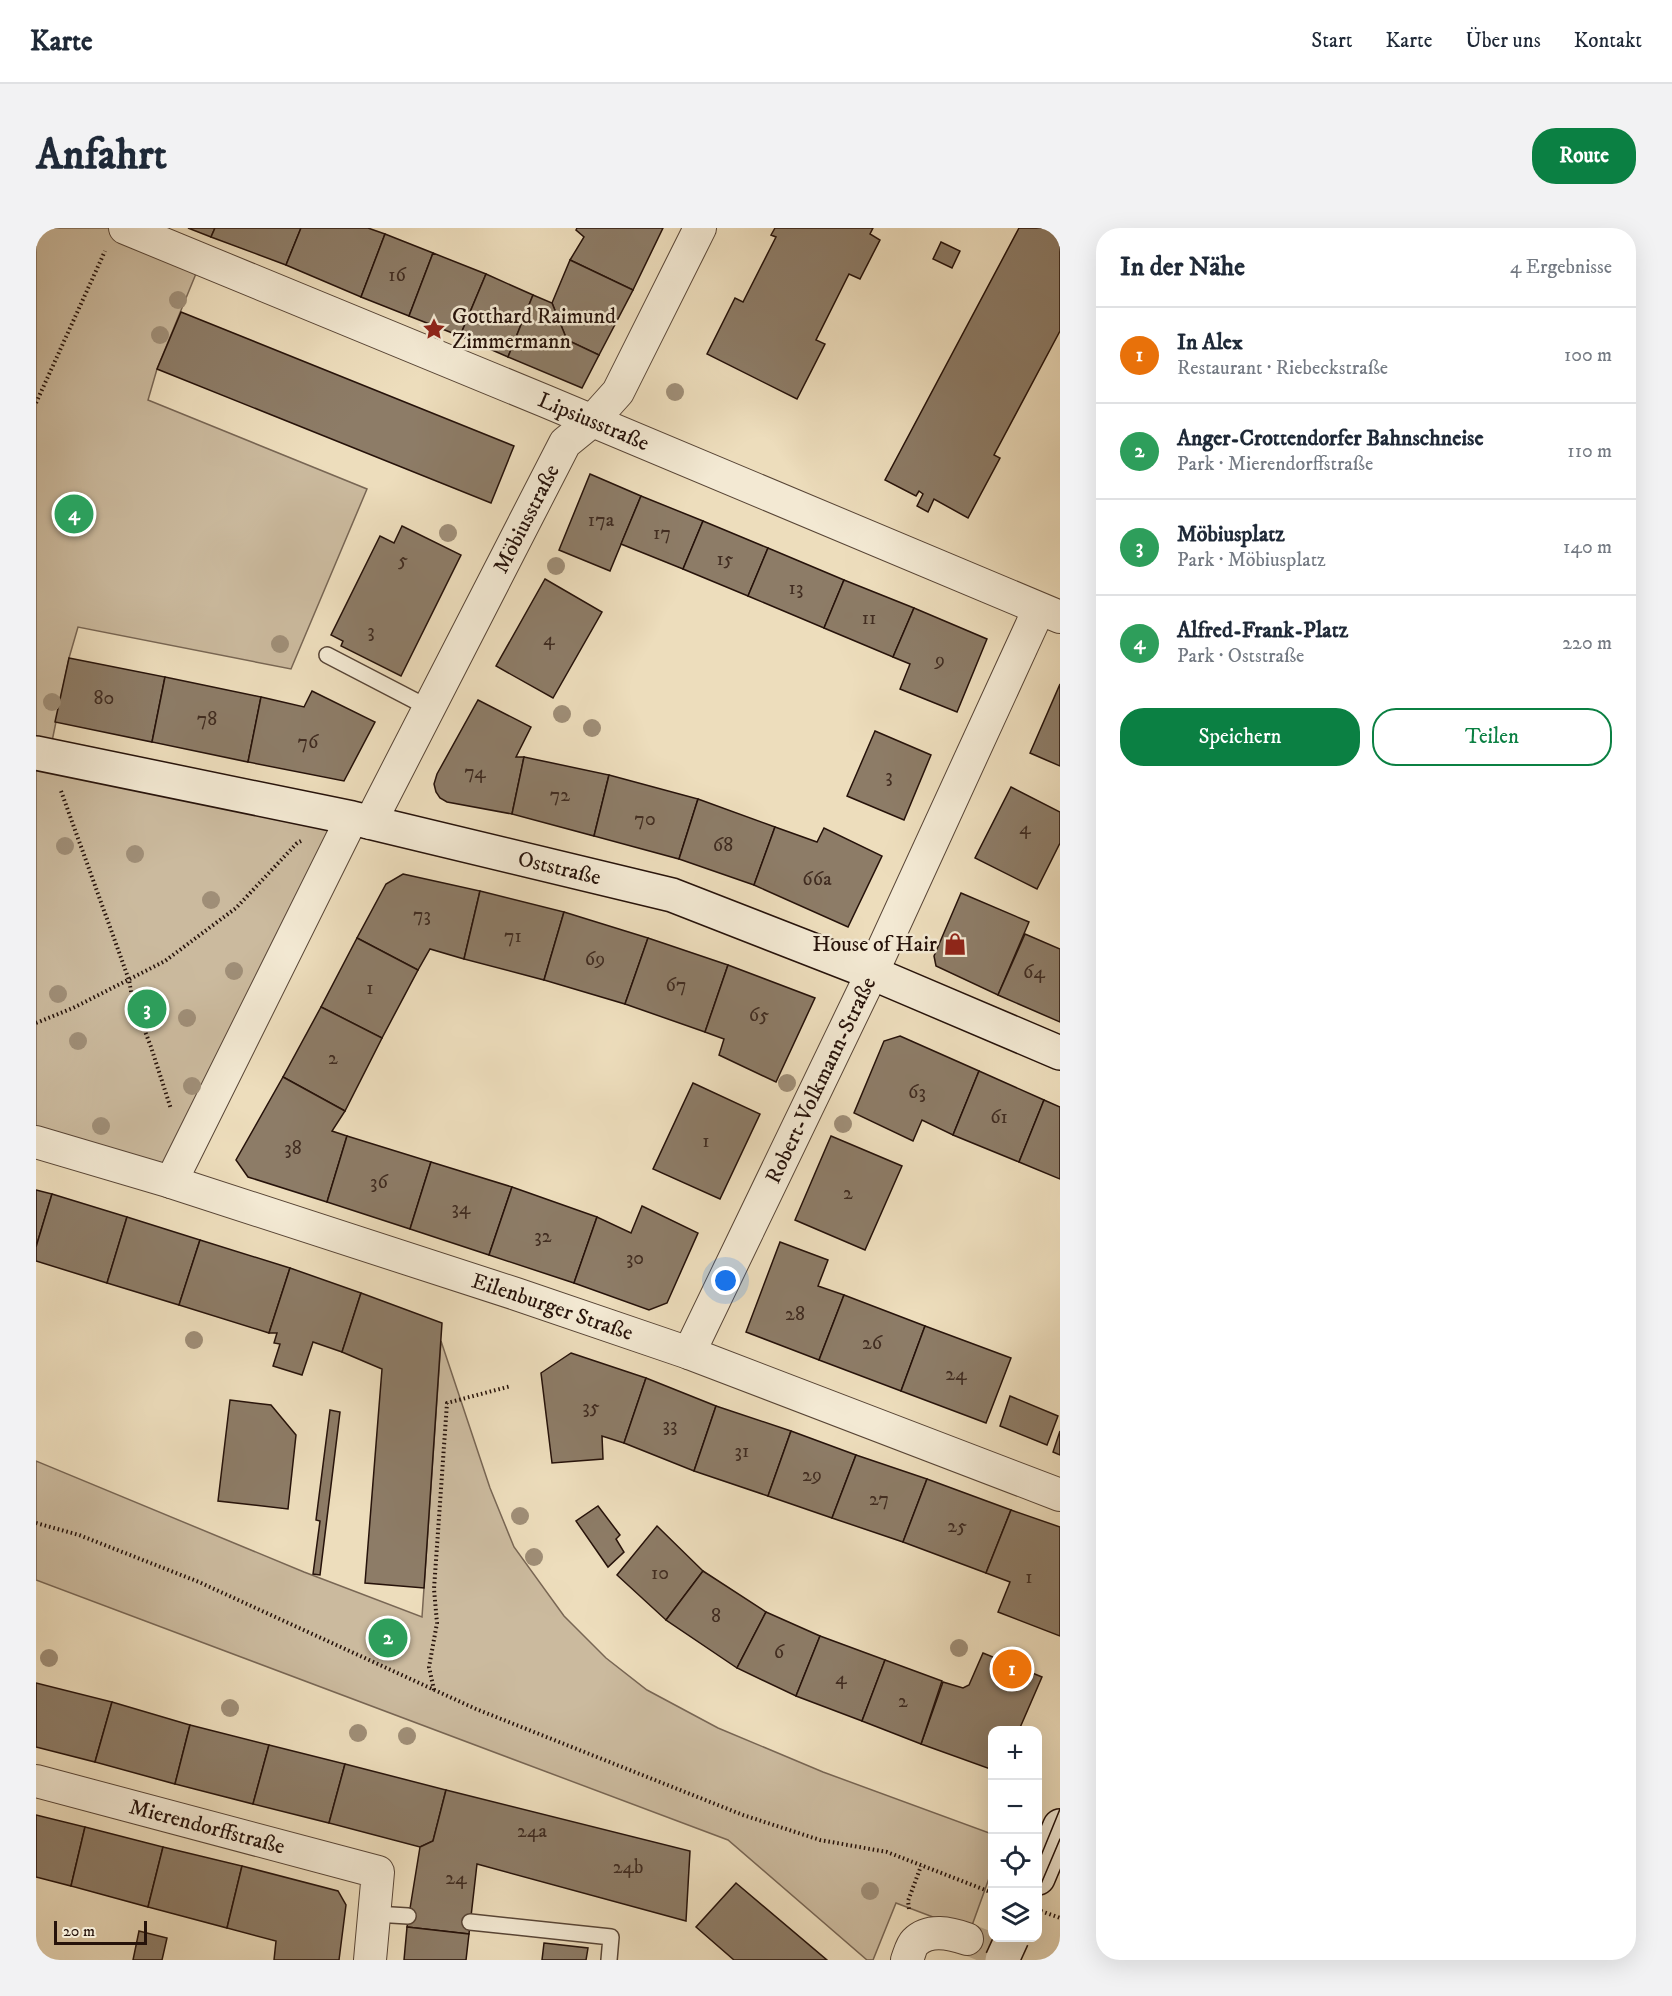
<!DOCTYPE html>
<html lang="de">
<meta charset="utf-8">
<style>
:root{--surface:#fff;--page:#f2f2f3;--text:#1f2937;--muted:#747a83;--line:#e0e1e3;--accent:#0b8043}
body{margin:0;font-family:"IM FELL DW Pica",serif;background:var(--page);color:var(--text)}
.controls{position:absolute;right:18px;bottom:18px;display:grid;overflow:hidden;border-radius:12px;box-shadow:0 6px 24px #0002}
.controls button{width:54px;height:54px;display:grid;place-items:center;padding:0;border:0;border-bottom:2px solid var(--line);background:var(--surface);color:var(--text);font:30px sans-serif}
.scale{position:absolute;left:18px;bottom:15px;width:93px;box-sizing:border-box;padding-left:6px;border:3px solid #26120a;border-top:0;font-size:16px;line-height:21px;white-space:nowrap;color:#26120a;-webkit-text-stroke:4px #f3e9d3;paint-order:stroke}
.you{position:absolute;left:690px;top:1053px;width:21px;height:21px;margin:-15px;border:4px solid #fff;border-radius:50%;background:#1a73e8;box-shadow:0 0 0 9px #1a73e833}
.badge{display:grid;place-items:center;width:39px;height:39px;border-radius:50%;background:var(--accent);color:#fff;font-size:20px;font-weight:700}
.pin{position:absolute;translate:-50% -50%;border:3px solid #fff;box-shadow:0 2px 6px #0006}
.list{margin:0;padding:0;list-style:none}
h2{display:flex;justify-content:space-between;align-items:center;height:78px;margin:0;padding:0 24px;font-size:26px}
h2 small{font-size:20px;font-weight:400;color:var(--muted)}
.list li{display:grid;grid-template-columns:39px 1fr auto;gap:18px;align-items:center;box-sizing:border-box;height:96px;padding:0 24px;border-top:2px solid var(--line)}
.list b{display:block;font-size:22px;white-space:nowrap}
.list p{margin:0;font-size:20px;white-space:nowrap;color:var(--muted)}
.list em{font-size:20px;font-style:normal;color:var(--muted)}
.actions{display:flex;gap:12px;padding:18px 24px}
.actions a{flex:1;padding:14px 0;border:2px solid var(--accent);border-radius:24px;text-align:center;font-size:21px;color:var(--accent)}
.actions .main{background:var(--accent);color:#fff}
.icon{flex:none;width:33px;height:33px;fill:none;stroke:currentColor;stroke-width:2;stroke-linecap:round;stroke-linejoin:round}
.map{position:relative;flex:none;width:1024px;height:1732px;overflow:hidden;border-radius:24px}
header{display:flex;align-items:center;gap:36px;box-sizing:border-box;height:84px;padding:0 30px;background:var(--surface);border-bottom:2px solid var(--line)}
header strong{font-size:28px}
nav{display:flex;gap:33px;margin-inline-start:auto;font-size:21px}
.intro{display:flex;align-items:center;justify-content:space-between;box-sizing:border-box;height:144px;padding:0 36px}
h1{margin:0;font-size:42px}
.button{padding:15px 27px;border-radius:24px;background:var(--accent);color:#fff;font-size:21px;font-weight:700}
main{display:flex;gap:36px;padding:0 36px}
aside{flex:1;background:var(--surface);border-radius:24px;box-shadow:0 6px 24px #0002}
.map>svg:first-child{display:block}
</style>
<header>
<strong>Karte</strong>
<nav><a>Start</a><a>Karte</a><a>Über uns</a><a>Kontakt</a></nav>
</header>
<div class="intro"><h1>Anfahrt</h1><a class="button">Route</a></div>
<main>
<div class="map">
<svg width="1024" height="1732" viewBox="0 0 1024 1732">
<rect width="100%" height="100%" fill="#edddbc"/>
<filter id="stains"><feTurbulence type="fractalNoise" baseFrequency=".00333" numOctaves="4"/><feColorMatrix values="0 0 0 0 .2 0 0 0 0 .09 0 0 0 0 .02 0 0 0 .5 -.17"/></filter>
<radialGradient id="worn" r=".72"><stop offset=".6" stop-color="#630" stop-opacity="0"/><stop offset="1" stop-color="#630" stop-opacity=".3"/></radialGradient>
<g fill="#cbba9e" stroke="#786654" stroke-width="1.5">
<path d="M 0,0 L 89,0 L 166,31 L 121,141 L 112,172 L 331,261 L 255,441 L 42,399 L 33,430 L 13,528 L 316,590 L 135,954 L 0,914 Z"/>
<path d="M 405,1113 L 454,1260 L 478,1319 L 528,1388 L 570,1430 L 611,1462 L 682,1500 L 787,1544 L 956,1606 L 956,1642 L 934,1703 L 860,1675 L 837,1732 L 831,1732 L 692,1612 L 0,1352 L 0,1233 L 268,1344 L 386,1389 Z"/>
</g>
<g fill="#8d7c67" stroke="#26120a" stroke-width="1.5">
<path d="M 152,0 L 179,0 L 175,9 Z"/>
<path d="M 179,0 L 265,0 L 250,37 L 175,9 Z"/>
<path d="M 265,0 L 332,0 L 349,6 L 325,69 L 250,37 Z"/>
<path d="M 541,0 L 627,0 L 597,62 L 534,32 L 548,9 L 540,2 Z"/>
<path d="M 739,0 L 837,0 L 834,6 L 844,12 L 824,51 L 813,46 L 780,112 L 789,116 L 761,171 L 671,126 L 699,70 L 707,74 L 740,9 L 735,7 Z"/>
<path d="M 983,0 L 1024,0 L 1024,103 L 958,227 L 964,230 L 932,290 L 898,271 L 892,284 L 881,278 L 887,266 L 883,263 L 880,268 L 849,252 Z"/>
<path d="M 349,6 L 397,25 L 373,88 L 325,69 Z"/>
<path d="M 905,14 L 924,23 L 916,40 L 897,31 Z"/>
<path d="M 397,25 L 450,46 L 424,108 L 373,88 Z"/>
<path d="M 534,32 L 597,62 L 563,127 L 531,112 L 516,75 Z"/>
<path d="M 450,46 L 497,67 L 472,129 L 424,108 Z"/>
<path d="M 497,67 L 516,75 L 531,112 L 563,127 L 546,160 L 472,129 Z"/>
<path d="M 145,84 L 478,218 L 455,275 L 121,141 Z"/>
<path d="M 554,246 L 605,268 L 574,343 L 523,322 Z"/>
<path d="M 605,268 L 667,293 L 647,341 L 585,316 Z"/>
<path d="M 667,293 L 732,320 L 712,368 L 647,341 Z"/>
<path d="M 366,298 L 425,327 L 365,448 L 305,418 L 307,413 L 295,407 L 344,308 L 358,315 Z"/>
<path d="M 732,320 L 808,352 L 788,400 L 712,368 Z"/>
<path d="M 509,351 L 566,384 L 517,470 L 460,438 Z"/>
<path d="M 808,352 L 878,380 L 857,429 L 788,400 Z"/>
<path d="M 878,380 L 951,411 L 921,484 L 864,461 L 874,436 L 857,429 Z"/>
<path d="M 33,430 L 129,449 L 116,514 L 19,494 Z"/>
<path d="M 129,449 L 225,469 L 212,534 L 116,514 Z"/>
<path d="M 1024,456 L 1024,538 L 994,525 Z"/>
<path d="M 276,463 L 339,494 L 308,553 L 212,534 L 225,469 L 268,479 Z"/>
<path d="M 442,472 L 495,499 L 480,529 L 488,529 L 476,586 L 411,574 L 404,570 L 400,564 L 398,556 L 401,546 Z"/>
<path d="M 839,503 L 895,527 L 868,592 L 811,568 Z"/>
<path d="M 488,529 L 573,547 L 558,608 L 476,586 Z"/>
<path d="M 573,547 L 662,571 L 643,631 L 558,608 Z"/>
<path d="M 975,559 L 1024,584 L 1024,615 L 1001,661 L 939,630 Z"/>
<path d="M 662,571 L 739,599 L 718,657 L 643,631 Z"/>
<path d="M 739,599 L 781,614 L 788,600 L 846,628 L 812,699 L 718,657 Z"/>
<path d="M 367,646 L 444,663 L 428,731 L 394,721 L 382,742 L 321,710 L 350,656 Z"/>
<path d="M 444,663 L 528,684 L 508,752 L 428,731 Z"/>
<path d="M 925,665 L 993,694 L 962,767 L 900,738 L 898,728 Z"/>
<path d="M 528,684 L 612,710 L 589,776 L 508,752 Z"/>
<path d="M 989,706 L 1024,721 L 1024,794 L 962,767 Z"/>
<path d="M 321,710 L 382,742 L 346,810 L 285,779 Z"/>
<path d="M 612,710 L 692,737 L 669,804 L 589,776 Z"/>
<path d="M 692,737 L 779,770 L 740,854 L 683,827 L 688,811 L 669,804 Z"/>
<path d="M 285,779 L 346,810 L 309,883 L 247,849 Z"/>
<path d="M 864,808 L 943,843 L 917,907 L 886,892 L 877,913 L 818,885 L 848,813 Z"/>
<path d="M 943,843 L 1008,872 L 983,934 L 917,907 Z"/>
<path d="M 247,849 L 309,883 L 296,903 L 311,908 L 291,974 L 212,949 L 200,932 Z"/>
<path d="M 657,855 L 724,886 L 684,971 L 617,941 Z"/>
<path d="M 1008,872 L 1024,879 L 1024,951 L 983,934 Z"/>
<path d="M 311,908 L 395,934 L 374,1001 L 291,974 Z"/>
<path d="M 795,908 L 866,938 L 829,1022 L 759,992 Z"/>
<path d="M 395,934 L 476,959 L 453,1027 L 374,1001 Z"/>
<path d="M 476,959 L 561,989 L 538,1055 L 453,1027 Z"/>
<path d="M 0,962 L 16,966 L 0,1019 Z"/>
<path d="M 16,966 L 91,989 L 71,1055 L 0,1033 L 0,1019 Z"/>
<path d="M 606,978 L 662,1005 L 631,1075 L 613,1082 L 538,1055 L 561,989 L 595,1005 Z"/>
<path d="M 91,989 L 164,1012 L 143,1077 L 71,1055 Z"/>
<path d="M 164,1012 L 254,1040 L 233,1105 L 143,1077 Z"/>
<path d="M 744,1014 L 792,1032 L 782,1058 L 808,1067 L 783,1132 L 710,1104 Z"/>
<path d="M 254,1040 L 325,1065 L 306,1124 L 277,1114 L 266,1147 L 237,1138 L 244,1116 L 238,1115 L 241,1105 L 233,1105 Z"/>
<path d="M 325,1065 L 406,1095 L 388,1360 L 329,1355 L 346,1141 L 306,1124 Z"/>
<path d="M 808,1067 L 889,1098 L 865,1163 L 783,1132 Z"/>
<path d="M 889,1098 L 975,1130 L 950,1195 L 865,1163 Z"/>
<path d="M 535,1125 L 610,1150 L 588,1215 L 566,1208 L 567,1231 L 516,1235 L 505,1145 Z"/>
<path d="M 610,1150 L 680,1178 L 658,1243 L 588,1215 Z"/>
<path d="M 974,1168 L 1022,1188 L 1011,1217 L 964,1198 Z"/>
<path d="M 194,1172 L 235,1177 L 260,1207 L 252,1281 L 182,1273 Z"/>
<path d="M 680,1178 L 755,1203 L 732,1268 L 658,1243 Z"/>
<path d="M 294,1182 L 304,1184 L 284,1347 L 277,1346 L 284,1293 L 280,1292 Z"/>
<path d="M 755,1203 L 820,1227 L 796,1290 L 732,1268 Z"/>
<path d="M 1024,1203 L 1024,1227 L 1017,1224 Z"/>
<path d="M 820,1227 L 891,1251 L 867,1314 L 796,1290 Z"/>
<path d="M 891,1251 L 975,1282 L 950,1345 L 867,1314 Z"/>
<path d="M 562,1278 L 584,1307 L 580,1311 L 588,1324 L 572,1339 L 540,1293 Z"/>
<path d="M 975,1282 L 1024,1299 L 1024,1408 L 962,1384 L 974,1354 L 950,1345 Z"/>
<path d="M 621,1298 L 667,1343 L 630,1392 L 581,1347 Z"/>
<path d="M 667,1343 L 730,1384 L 701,1440 L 630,1392 Z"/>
<path d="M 730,1384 L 784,1408 L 760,1468 L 701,1440 Z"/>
<path d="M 784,1408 L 849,1432 L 826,1493 L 760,1468 Z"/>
<path d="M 947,1425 L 1006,1449 L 983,1502 L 957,1502 L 957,1542 L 885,1516 L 907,1454 L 927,1460 L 933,1457 Z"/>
<path d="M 849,1432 L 906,1453 L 885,1516 L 826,1493 Z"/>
<path d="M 0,1455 L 76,1474 L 59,1534 L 0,1519 Z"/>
<path d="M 76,1474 L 154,1497 L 139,1556 L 59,1534 Z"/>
<path d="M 154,1497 L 233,1517 L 217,1576 L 139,1556 Z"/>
<path d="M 233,1517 L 309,1536 L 293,1595 L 217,1576 Z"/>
<path d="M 309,1536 L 410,1562 L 397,1613 L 384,1619 L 293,1595 Z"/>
<path d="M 410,1562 L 654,1623 L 650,1693 L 441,1636 L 433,1706 L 371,1699 L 384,1619 L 397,1613 Z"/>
<path d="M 0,1587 L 49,1599 L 35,1658 L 0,1649 Z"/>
<path d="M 49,1599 L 127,1619 L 112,1679 L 35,1658 Z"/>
<path d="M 127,1619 L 206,1638 L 191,1700 L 112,1679 Z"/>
<path d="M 206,1638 L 302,1663 L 310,1677 L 303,1732 L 238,1732 L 240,1713 L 191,1700 Z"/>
<path d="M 700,1655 L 791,1732 L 698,1732 L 660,1699 Z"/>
<path d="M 371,1699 L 433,1706 L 430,1732 L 368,1732 Z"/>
<path d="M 103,1703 L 131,1710 L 126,1732 L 97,1732 Z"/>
<path d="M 508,1715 L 552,1720 L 550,1732 L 506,1732 Z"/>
</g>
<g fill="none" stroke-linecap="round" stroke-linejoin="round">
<path stroke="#c5b498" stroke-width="32" stroke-dasharray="32 16" stroke-linecap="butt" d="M 931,1711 L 984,1732"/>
<g stroke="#584536" stroke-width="18">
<g id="lane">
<path d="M 291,427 L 393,480"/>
<path d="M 339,1686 L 372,1688"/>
<path d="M 434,1694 L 575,1709 L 573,1732"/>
</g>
</g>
<g stroke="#584536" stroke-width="34">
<g id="street">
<path id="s1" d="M 89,0 L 509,173 L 1024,389"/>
<path id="s2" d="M 334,595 L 529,215 L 556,193 L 582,164 L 664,0"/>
<path id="s3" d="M 0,914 L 135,954 L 480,1066 L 653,1125 L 1024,1267"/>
<path d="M 135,954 L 316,590"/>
<path id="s4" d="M 653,1125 L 836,745 L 1003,381"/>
<path id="s5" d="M 0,1553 L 342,1644 L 334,1732"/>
<path d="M 871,1732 C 873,1727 875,1718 879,1714 C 893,1700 914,1705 931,1711"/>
</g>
</g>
<g stroke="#26120a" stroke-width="36">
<g id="secondary">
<path id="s6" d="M 0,525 L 316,590 L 636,667 L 836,745 L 1024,825"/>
<path d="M 1002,1650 L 1024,1598"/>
</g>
</g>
<g stroke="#26120a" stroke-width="4" stroke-dasharray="1.5 3" stroke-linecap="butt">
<path d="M 0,175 L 69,23"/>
<path d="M 25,563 L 93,752 L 96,769 L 115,819 L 135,881"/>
<path d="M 0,795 L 37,780 L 129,733 L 200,680 L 261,615 L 265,613"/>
<path d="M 0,1295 L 43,1307 L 163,1354 L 440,1481 L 707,1587 L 784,1612 L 851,1624 L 957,1665"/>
<path d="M 398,1462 L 393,1439 L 401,1395 L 398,1361 L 411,1175 L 475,1158"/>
<path d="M 873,1681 L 872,1673 L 885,1638"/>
<path d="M 1005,1683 L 1024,1690"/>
</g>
<use href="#lane" stroke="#f3e9d3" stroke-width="15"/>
<use href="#street" stroke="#f3e9d3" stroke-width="32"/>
<use href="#secondary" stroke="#f3e9d3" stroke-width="33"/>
<g stroke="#26120a" stroke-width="1.5">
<path d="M 1002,1635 L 1024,1581"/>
<path d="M 1002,1663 L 1024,1611"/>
<path d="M 960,1732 L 969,1710"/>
<path d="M 972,1732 L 982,1710"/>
</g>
<g stroke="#26120a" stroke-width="36" stroke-linecap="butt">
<path id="secondary-bridge" d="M 966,1732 L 976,1710"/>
</g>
<use href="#secondary-bridge" stroke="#f3e9d3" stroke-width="33"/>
</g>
<g fill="#9f8e77">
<circle cx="142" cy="72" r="9"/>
<circle cx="124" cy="107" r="9"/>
<circle cx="639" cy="164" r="9"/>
<circle cx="412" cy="305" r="9"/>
<circle cx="520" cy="338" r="9"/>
<circle cx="244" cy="416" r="9"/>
<circle cx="16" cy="474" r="9"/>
<circle cx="526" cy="486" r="9"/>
<circle cx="556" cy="500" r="9"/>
<circle cx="29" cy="618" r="9"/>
<circle cx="99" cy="626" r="9"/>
<circle cx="175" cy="672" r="9"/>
<circle cx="198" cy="743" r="9"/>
<circle cx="22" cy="766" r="9"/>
<circle cx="151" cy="790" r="9"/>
<circle cx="42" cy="813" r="9"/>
<circle cx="751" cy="855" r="9"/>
<circle cx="156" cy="858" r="9"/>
<circle cx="807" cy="896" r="9"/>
<circle cx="65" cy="898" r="9"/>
<circle cx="158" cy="1112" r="9"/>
<circle cx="484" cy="1288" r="9"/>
<circle cx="498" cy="1329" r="9"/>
<circle cx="923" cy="1420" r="9"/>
<circle cx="13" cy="1430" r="9"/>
<circle cx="194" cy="1480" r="9"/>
<circle cx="322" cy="1505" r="9"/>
<circle cx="371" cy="1508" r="9"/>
<circle cx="834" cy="1663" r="9"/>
</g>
<defs>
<g id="sight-bare" transform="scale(1.8)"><path d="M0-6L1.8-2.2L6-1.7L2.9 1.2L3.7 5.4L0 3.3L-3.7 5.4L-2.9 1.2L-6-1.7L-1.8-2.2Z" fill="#8f2418" stroke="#f3e9d3" stroke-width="2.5" paint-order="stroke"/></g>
<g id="shop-bare" transform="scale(1.8)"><path d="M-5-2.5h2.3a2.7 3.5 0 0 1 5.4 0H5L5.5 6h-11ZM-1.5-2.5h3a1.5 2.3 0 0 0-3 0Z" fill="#8f2418" stroke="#f3e9d3" stroke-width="2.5" paint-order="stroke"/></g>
</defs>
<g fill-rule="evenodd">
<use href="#sight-bare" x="398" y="101"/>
<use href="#shop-bare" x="919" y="716"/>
</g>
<g text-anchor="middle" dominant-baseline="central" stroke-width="5" stroke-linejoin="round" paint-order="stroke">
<g font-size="20" fill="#402c21">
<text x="361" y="47">16</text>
<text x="565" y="292">17a</text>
<text x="626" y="305">17</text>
<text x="689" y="331">15</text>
<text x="367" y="332">5</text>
<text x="760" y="360">13</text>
<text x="833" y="390">11</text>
<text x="335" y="403">3</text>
<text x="513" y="411">4</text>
<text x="904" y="432">9</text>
<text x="68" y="470">80</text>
<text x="171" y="491">78</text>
<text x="272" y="514">76</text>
<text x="439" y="544">74</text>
<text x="853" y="548">3</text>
<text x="524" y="567">72</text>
<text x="609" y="591">70</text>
<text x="989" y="600">4</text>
<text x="687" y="617">68</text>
<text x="781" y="651">66a</text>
<text x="386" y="687">73</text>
<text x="477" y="708">71</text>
<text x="559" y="731">69</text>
<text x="998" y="744">64</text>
<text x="640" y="757">67</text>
<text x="334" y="760">1</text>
<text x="723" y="787">65</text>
<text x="297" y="830">2</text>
<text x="881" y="864">63</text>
<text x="963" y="889">61</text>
<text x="670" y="913">1</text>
<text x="257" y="920">38</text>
<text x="343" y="954">36</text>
<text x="812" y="965">2</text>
<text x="425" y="980">34</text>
<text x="507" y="1008">32</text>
<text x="599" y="1030">30</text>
<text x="759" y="1086">28</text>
<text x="836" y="1115">26</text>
<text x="920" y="1146">24</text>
<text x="555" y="1179">35</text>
<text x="634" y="1197">33</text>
<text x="706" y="1223">31</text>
<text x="776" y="1247">29</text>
<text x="843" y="1271">27</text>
<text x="921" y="1298">25</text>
<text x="624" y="1345">10</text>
<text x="993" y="1349">1</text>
<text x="680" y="1388">8</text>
<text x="743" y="1424">6</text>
<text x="805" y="1450">4</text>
<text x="867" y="1473">2</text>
<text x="496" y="1603">24a</text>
<text x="592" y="1639">24b</text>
<text x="420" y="1650">24</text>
</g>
<g font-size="22" fill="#26120a" stroke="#f3e9d3" text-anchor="start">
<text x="416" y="88">Gotthard Raimund<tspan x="416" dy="25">Zimmermann</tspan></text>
<text x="901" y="716" text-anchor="end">House of Hair</text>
</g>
<g font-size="22" fill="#26120a" stroke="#f3e9d3">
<text stroke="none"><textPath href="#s1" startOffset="507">Lipsiusstraße</textPath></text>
<text stroke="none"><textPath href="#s2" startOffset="342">Möbiusstraße</textPath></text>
<text stroke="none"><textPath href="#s6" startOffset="536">Oststraße</textPath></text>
<text stroke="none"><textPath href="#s4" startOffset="303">Robert-Volkmann-Straße</textPath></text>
<text stroke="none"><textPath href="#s3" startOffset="542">Eilenburger Straße</textPath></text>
<text stroke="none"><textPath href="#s5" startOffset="177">Mierendorffstraße</textPath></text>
</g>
</g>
<rect width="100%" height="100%" filter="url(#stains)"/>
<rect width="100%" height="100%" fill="url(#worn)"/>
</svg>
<div class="controls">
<button>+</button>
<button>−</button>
<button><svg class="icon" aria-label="locate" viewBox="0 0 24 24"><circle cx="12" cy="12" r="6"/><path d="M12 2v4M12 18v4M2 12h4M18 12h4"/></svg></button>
<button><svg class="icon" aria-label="layers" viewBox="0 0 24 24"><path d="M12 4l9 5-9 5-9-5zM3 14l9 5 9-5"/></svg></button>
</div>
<div class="scale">20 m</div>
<div class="you"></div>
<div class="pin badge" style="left:976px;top:1441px;background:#e8710a">1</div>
<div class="pin badge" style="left:352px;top:1410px;background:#2e9e5b">2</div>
<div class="pin badge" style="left:111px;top:781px;background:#2e9e5b">3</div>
<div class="pin badge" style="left:38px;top:286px;background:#2e9e5b">4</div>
</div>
<aside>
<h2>In der Nähe<small>4 Ergebnisse</small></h2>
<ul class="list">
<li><span class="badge" style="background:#e8710a">1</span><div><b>In Alex</b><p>Restaurant · Riebeckstraße</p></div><em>100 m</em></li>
<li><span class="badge" style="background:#2e9e5b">2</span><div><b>Anger-Crottendorfer Bahnschneise</b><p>Park · Mierendorffstraße</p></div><em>110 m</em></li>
<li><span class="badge" style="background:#2e9e5b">3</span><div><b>Möbiusplatz</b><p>Park · Möbiusplatz</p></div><em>140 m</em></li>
<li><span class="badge" style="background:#2e9e5b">4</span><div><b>Alfred-Frank-Platz</b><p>Park · Oststraße</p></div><em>220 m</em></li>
</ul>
<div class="actions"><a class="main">Speichern</a><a>Teilen</a></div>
</aside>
</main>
